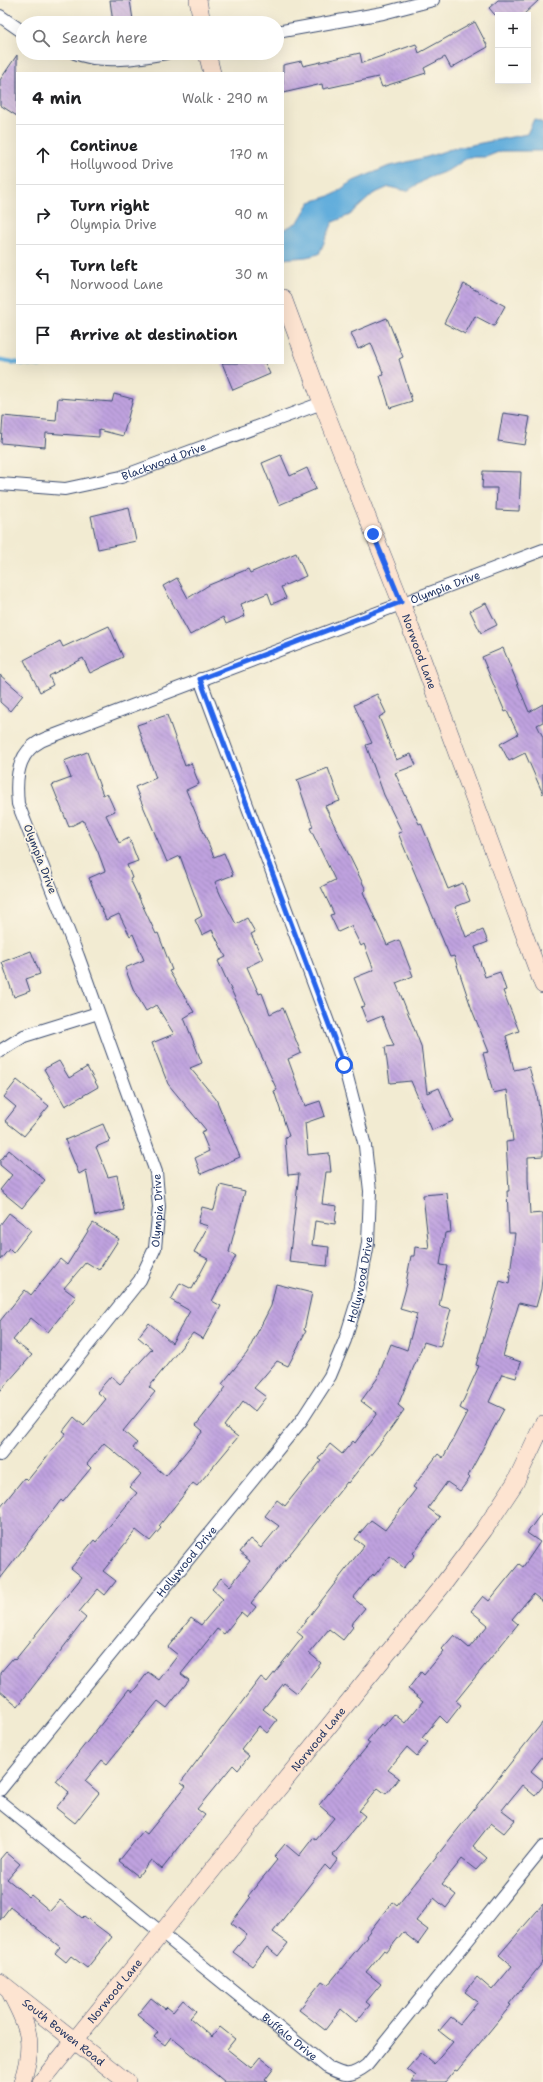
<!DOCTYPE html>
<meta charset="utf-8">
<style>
:root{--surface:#fff;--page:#f6f6f6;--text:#202124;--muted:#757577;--line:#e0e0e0}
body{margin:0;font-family:"Shantell Sans",sans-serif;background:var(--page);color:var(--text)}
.controls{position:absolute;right:12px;top:12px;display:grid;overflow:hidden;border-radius:0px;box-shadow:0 4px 16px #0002}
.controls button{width:36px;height:36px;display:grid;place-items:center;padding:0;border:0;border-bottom:1px solid var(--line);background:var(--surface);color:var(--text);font:20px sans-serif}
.stop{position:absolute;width:12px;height:12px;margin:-9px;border:3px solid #2563eb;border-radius:50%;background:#fff}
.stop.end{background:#2563eb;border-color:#fff;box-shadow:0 1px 4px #0008}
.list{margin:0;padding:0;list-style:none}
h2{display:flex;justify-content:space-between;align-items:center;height:52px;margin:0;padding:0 16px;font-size:17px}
h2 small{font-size:13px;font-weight:400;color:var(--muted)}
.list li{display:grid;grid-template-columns:26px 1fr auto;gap:12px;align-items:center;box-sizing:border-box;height:60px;padding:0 16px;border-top:1px solid var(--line)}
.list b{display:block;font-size:15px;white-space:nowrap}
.list p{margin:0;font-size:13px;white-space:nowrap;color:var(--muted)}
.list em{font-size:13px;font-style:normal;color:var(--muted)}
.icon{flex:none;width:22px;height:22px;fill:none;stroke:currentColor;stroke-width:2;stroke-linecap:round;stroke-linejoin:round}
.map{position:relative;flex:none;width:543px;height:2082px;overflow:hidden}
.search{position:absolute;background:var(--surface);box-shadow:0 4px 16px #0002;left:16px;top:16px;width:268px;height:44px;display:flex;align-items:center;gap:10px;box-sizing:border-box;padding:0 14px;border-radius:22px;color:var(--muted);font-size:15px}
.panel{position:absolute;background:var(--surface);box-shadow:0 4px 16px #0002;left:16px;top:72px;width:268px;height:292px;border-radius:0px}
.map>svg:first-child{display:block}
</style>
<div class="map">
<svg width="543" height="2082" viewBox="0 0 543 2082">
<defs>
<pattern id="building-back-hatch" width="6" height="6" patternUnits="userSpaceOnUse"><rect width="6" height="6" fill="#bfa2df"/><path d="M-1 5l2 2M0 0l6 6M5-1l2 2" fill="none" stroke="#9a84b8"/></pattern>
</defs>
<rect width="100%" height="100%" fill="#fcf5e5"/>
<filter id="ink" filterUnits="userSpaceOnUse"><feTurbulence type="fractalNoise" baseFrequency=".025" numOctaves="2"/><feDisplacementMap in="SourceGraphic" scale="8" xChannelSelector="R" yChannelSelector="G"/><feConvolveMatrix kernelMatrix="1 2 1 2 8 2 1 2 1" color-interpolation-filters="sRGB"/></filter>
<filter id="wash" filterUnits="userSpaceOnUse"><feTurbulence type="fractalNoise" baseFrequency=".012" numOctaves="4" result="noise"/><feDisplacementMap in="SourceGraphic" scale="16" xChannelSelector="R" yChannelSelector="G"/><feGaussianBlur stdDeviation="0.9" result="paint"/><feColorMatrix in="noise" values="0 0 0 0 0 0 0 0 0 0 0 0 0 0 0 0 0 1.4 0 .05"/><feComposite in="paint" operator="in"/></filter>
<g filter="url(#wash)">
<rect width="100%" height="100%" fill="#f2ebd2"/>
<path fill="#63aedc" stroke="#3f6e9d" d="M 534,119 L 543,123 L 543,151 L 501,151 L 486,157 L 469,157 L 447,171 L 428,178 L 407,191 L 389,187 L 373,194 L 350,215 L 333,222 L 319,254 L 306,257 L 283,259 L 283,230 L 298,222 L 310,202 L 333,195 L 351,182 L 387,167 L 427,157 L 451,149 L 527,134 Z"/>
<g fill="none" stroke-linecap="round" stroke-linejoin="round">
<g stroke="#63aedc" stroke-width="5">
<path d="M 0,360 L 17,363"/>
<path d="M 22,363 L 40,365 L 52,363"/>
</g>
</g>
<g id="blocks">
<g fill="url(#building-back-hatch)">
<path d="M 110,0 L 130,0 L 133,20 L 113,23 Z"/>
<path d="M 498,0 L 539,0 L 523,15 L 495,15 L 489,8 Z"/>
<path d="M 475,22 L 488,47 L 451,68 L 445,57 L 424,68 L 426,73 L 382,87 L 378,77 L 323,89 L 322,84 L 283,93 L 283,65 L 301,61 L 303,66 L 360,53 L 362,63 L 416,44 L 419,53 Z"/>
<path d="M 17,55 L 17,116 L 0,105 L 0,80 Z"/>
<path d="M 464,284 L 505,306 L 494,326 L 475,316 L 465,334 L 444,323 Z"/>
<path d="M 387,318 L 403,357 L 399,359 L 412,401 L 390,408 L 380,376 L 384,375 L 371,343 L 358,349 L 351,333 Z"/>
<path d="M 222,363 L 265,363 L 270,374 L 233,390 Z"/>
<path d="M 114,394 L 133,399 L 123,436 L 99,430 L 99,437 L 46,433 L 45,447 L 1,443 L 3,416 L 56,421 L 58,398 L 112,402 Z"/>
<path d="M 503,413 L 530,417 L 525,445 L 498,441 Z"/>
<path d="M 281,455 L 290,476 L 307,468 L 316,489 L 279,505 L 262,463 Z"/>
<path d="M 483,471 L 521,472 L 519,511 L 496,510 L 497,488 L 482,488 Z"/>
<path d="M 129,507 L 136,541 L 98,549 L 91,516 Z"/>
<path d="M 296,553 L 306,576 L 281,587 L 286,598 L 272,604 L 268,593 L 241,604 L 245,616 L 226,624 L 223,617 L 190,635 L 163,586 L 177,578 L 188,598 L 209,585 L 248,569 L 250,573 Z"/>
<path d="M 486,603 L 497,625 L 481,633 L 470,611 Z"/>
<path d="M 109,626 L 123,657 L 90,673 L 83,658 L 49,676 L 53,685 L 40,692 L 24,660 L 60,641 L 63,647 Z"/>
<path d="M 503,648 L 529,712 L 543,704 L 543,722 L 537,725 L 543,737 L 543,794 L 525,753 L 509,761 L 500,744 L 518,734 L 507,711 L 505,712 L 482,657 Z"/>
<path d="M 0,675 L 23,695 L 10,711 L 0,702 Z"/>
<path d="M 377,694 L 386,713 L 379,717 L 396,760 L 411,754 L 416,765 L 395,773 L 419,824 L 421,823 L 448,889 L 463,883 L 470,901 L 455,907 L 466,937 L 483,930 L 488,942 L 475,947 L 485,977 L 500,972 L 506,990 L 503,991 L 519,1031 L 506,1036 L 514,1070 L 529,1067 L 537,1094 L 543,1139 L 543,1156 L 528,1157 L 528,1180 L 530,1214 L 543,1213 L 543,1268 L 541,1289 L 536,1307 L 519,1303 L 503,1356 L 521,1362 L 516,1378 L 502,1374 L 489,1402 L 504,1409 L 468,1476 L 470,1478 L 460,1491 L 447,1482 L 428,1508 L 440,1517 L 413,1553 L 415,1555 L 404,1568 L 390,1556 L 374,1576 L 373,1574 L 353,1598 L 365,1608 L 351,1625 L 353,1627 L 343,1640 L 329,1629 L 309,1653 L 321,1663 L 297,1693 L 284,1683 L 263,1709 L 277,1720 L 267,1733 L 259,1726 L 241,1749 L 249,1756 L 238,1770 L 233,1765 L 197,1809 L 205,1815 L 162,1869 L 151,1860 L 138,1876 L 119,1861 L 143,1831 L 147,1834 L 186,1786 L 181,1782 L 261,1677 L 267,1682 L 303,1637 L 297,1632 L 364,1546 L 355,1539 L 371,1520 L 385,1530 L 416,1489 L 413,1487 L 438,1454 L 443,1458 L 467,1412 L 460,1408 L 479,1366 L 476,1365 L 500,1281 L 509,1284 L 515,1233 L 509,1233 L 507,1191 L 509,1191 L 506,1142 L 513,1141 L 507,1090 L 493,1093 L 483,1053 L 489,1052 L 472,1010 L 454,956 L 450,957 L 398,833 L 402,832 L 384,795 L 366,745 L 372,743 L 354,705 Z"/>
<path d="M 167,715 L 185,766 L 191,763 L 199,784 L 186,790 L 214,857 L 224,853 L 233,875 L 215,882 L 221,896 L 236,924 L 247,918 L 255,932 L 251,934 L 263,959 L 247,967 L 259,994 L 262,993 L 270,1014 L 283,1008 L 301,1053 L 288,1059 L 305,1106 L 320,1101 L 325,1116 L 305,1123 L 308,1155 L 329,1153 L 331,1172 L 326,1172 L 322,1204 L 337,1206 L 335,1224 L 315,1221 L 312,1245 L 329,1247 L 327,1266 L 289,1262 L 299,1174 L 288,1175 L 285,1137 L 289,1136 L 274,1091 L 277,1090 L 218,961 L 226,957 L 212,930 L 202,935 L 195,920 L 202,916 L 180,856 L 167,862 L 135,787 L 156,778 L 137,725 Z"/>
<path d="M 87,752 L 103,795 L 107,793 L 115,811 L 106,815 L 119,843 L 129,838 L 138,861 L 127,865 L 132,878 L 130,879 L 156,934 L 158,933 L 172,970 L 169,971 L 194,1012 L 184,1018 L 202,1063 L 190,1068 L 216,1099 L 240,1157 L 201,1174 L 195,1158 L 209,1151 L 201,1132 L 206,1130 L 168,1084 L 152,1043 L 174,1034 L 156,1005 L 146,1011 L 134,991 L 125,968 L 144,960 L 133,934 L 130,936 L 119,914 L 106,920 L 89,878 L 105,871 L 98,852 L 83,820 L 69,827 L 52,785 L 71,778 L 64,761 Z"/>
<path d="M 328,768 L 340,801 L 325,806 L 366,890 L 363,892 L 387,945 L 399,940 L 413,976 L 396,983 L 421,1046 L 427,1093 L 439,1088 L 453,1121 L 432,1130 L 411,1081 L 390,1083 L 385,1047 L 394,1046 L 382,1016 L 367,1022 L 361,1007 L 365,1006 L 354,978 L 374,970 L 364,944 L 361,946 L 351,926 L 338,932 L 330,915 L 334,914 L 321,887 L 335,880 L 310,828 L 313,827 L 297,780 Z"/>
<path d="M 31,951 L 40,974 L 26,979 L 30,991 L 14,997 L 2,962 Z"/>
<path d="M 59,1061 L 69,1078 L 87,1067 L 98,1087 L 65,1106 L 44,1069 Z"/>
<path d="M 17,1080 L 49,1106 L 24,1136 L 5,1121 L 16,1107 L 4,1097 Z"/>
<path d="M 103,1124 L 110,1141 L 96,1147 L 108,1177 L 117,1175 L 124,1210 L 95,1216 L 86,1170 L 79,1174 L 65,1140 Z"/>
<path d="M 9,1150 L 45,1180 L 22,1208 L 0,1190 L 12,1175 L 0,1165 L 0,1161 Z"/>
<path d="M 220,1185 L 245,1191 L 229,1252 L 236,1256 L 212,1301 L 221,1306 L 203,1339 L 193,1333 L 149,1387 L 155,1392 L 123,1431 L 137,1443 L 133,1448 L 166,1476 L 203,1431 L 196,1425 L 226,1387 L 222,1384 L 247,1353 L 271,1306 L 276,1284 L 312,1293 L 304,1330 L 306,1331 L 288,1366 L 277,1361 L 254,1388 L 266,1397 L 255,1411 L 243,1401 L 224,1426 L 238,1437 L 197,1486 L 193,1483 L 159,1526 L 161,1528 L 150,1541 L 136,1530 L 103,1571 L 116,1581 L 105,1595 L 98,1589 L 79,1612 L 86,1618 L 18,1706 L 0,1691 L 0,1673 L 13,1658 L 15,1660 L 82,1577 L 71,1568 L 94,1540 L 96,1542 L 137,1493 L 130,1487 L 141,1474 L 104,1443 L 87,1464 L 91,1468 L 63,1502 L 61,1500 L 0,1579 L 0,1508 L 24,1478 L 27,1481 L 66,1433 L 63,1431 L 74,1417 L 84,1426 L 106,1399 L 97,1392 L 111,1376 L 120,1384 L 152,1349 L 138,1337 L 149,1323 L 172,1343 L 190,1311 L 171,1300 L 180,1283 L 192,1289 L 208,1259 L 194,1252 L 208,1226 L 198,1223 L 202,1207 L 214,1210 Z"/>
<path d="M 447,1193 L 451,1232 L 445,1233 L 440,1265 L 447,1266 L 439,1306 L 451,1309 L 440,1347 L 424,1342 L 398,1405 L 404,1410 L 381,1442 L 348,1483 L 347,1482 L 251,1603 L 256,1607 L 247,1618 L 241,1613 L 224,1634 L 217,1629 L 181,1674 L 189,1680 L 167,1708 L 158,1701 L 107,1764 L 102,1760 L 85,1781 L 99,1793 L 75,1823 L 56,1808 L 69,1792 L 56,1781 L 129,1689 L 133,1692 L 148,1672 L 159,1680 L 178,1655 L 168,1647 L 191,1618 L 201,1625 L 223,1599 L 212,1589 L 221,1578 L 230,1586 L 250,1561 L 239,1552 L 250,1539 L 261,1548 L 279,1526 L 265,1516 L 277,1500 L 285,1506 L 321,1461 L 318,1459 L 330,1444 L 342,1454 L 353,1441 L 355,1443 L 377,1413 L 361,1401 L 377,1379 L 391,1344 L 407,1350 L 417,1314 L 400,1309 L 407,1284 L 406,1283 L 411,1256 L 414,1256 L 415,1247 L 429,1249 L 423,1195 Z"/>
<path d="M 9,1213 L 31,1230 L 13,1253 L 9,1249 L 0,1260 L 0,1225 Z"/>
<path d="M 93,1223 L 119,1239 L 99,1270 L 86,1262 L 64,1288 L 76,1297 L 48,1332 L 31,1318 L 13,1340 L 32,1355 L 0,1391 L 0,1321 L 25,1290 L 31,1295 L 60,1259 L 67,1265 Z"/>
<path d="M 543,1511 L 543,1602 L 533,1594 L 512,1619 L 518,1624 L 456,1701 L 461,1705 L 447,1723 L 440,1716 L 422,1738 L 428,1742 L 417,1756 L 407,1747 L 388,1770 L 399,1778 L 386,1794 L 378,1788 L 359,1811 L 365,1816 L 333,1855 L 338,1859 L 330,1870 L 325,1865 L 273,1932 L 288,1943 L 278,1956 L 267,1947 L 252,1966 L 233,1952 L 247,1935 L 231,1923 L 250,1898 L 248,1896 L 277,1860 L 274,1857 L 285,1844 L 299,1856 L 313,1838 L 316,1840 L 334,1818 L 319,1805 L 370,1743 L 367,1741 L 381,1724 L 384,1726 L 394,1714 L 405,1723 L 423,1701 L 408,1689 L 421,1672 L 424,1675 L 444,1651 L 442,1649 L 454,1635 L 469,1648 L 488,1625 L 471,1611 L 483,1596 L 489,1601 L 519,1564 L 523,1567 L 540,1542 L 527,1533 Z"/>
<path d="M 543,1722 L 543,1756 L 531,1771 L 543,1781 L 543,1786 L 535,1796 L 522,1785 L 502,1810 L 515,1820 L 504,1833 L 491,1823 L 473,1846 L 487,1858 L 476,1870 L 462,1859 L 442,1884 L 456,1895 L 446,1908 L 434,1898 L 416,1921 L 428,1930 L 418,1944 L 403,1932 L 387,1952 L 384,1950 L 366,1972 L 381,1984 L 366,2002 L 370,2005 L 356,2022 L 341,2009 L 325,2030 L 299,2010 L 322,1981 L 328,1985 L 367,1937 L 366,1936 L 392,1902 L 397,1906 Z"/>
<path d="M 6,1852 L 20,1864 L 7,1879 L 29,1897 L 31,1895 L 50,1911 L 60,1900 L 82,1918 L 84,1916 L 112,1937 L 87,1968 L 71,1956 L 66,1962 L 55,1953 L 60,1947 L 10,1907 L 0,1920 L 0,1859 Z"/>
<path d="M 543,1904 L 543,1962 L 509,2004 L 511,2005 L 457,2071 L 455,2070 L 445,2082 L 411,2082 L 416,2076 L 407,2069 L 421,2053 L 434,2064 L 453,2042 L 439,2031 L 451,2017 L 460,2024 L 478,2002 L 465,1992 L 477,1977 L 492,1990 L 512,1966 L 499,1955 Z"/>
<path d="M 151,1998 L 165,2009 L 167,2007 L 173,2012 L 183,2000 L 196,2011 L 190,2018 L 212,2037 L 220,2027 L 235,2039 L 227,2049 L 251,2068 L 260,2057 L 274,2068 L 265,2080 L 268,2082 L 225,2082 L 171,2037 L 165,2045 L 154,2037 L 158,2032 L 137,2015 Z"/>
</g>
</g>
</g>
<g filter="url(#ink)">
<use href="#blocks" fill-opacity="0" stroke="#3b4b6f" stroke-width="1"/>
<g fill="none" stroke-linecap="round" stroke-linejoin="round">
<g stroke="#3b4b6f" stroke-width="14">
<g id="street">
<path d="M 0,16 L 23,32"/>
<path d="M 277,32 L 383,13 L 433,0"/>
<path d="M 75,53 C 101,64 139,58 166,53"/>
<path id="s1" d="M 0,484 L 65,489 L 121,477 L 322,403"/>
<path d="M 0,1051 L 24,1036 L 98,1013"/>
<path id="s2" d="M 0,1455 L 140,1280 L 155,1248 L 159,1207 L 156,1172 L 78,956 L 18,804 C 16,784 16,760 33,746 C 38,742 44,739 50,737 L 543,550"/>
<path id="s3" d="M 0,1790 L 301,1421 L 330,1376 L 345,1340 L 358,1298 L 368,1243 L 370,1191 L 365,1146 L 344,1065 L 200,679"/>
<path id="s4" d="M 0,1802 L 327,2067 C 345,2076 350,2078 367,2065 L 543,1847"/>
</g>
</g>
<g stroke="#3b4b6f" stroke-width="18">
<g id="secondary">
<path d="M 198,0 L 202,23"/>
<path d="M 207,53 L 212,73"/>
<path id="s5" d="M 283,298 L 322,403 L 401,602 L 543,985"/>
<path id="s6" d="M 0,1982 L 127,2082"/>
<path d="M 11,1994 C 29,2028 35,2043 22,2082"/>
<path id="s7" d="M 41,2082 L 442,1586 L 484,1530 L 515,1483 L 543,1424"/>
</g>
</g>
<use href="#street" stroke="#fff" stroke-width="12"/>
<use href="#secondary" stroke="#fde4d1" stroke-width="17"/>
</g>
</g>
<g fill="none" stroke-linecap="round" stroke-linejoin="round" filter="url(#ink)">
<path stroke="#2563eb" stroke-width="5" d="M 344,1065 L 200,679 L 401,602 L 373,534"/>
</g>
<g text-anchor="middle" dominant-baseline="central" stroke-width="3.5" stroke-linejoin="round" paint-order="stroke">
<g font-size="11" fill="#1b2f5e" stroke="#fcf5e5">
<text stroke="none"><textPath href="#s1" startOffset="168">Blackwood Drive</textPath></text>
<text stroke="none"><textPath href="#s2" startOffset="1233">Olympia Drive</textPath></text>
<text stroke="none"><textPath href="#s5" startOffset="379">Norwood Lane</textPath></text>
<text transform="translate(40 859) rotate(69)">Olympia Drive</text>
<text stroke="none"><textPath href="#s2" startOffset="297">Olympia Drive</textPath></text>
<text stroke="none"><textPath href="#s3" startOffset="631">Hollywood Drive</textPath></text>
<text stroke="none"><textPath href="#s3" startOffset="295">Hollywood Drive</textPath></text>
<text stroke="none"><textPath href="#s7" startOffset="441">Norwood Lane</textPath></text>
<text stroke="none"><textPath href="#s7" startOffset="117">Norwood Lane</textPath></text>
<text stroke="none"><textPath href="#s6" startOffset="81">South Bowen Road</textPath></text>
<text stroke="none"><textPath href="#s4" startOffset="373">Buffalo Drive</textPath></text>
</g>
</g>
</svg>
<div class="controls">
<button>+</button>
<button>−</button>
</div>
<div class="stop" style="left:344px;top:1065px"></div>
<div class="stop end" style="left:373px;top:534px"></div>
<div class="search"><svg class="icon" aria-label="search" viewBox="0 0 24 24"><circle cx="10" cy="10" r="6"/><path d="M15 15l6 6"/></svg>Search here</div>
<section class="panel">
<h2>4 min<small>Walk · 290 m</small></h2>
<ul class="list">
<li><svg class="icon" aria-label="ahead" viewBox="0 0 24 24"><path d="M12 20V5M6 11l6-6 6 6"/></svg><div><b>Continue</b><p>Hollywood Drive</p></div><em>170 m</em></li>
<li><svg class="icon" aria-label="right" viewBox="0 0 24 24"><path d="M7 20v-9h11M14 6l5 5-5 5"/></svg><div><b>Turn right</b><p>Olympia Drive</p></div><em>90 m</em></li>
<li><svg class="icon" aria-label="left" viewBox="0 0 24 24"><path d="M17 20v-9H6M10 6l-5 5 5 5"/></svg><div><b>Turn left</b><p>Norwood Lane</p></div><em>30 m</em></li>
<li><svg class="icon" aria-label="arrive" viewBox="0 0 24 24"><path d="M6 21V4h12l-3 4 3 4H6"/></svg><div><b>Arrive at destination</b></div></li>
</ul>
</section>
</div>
